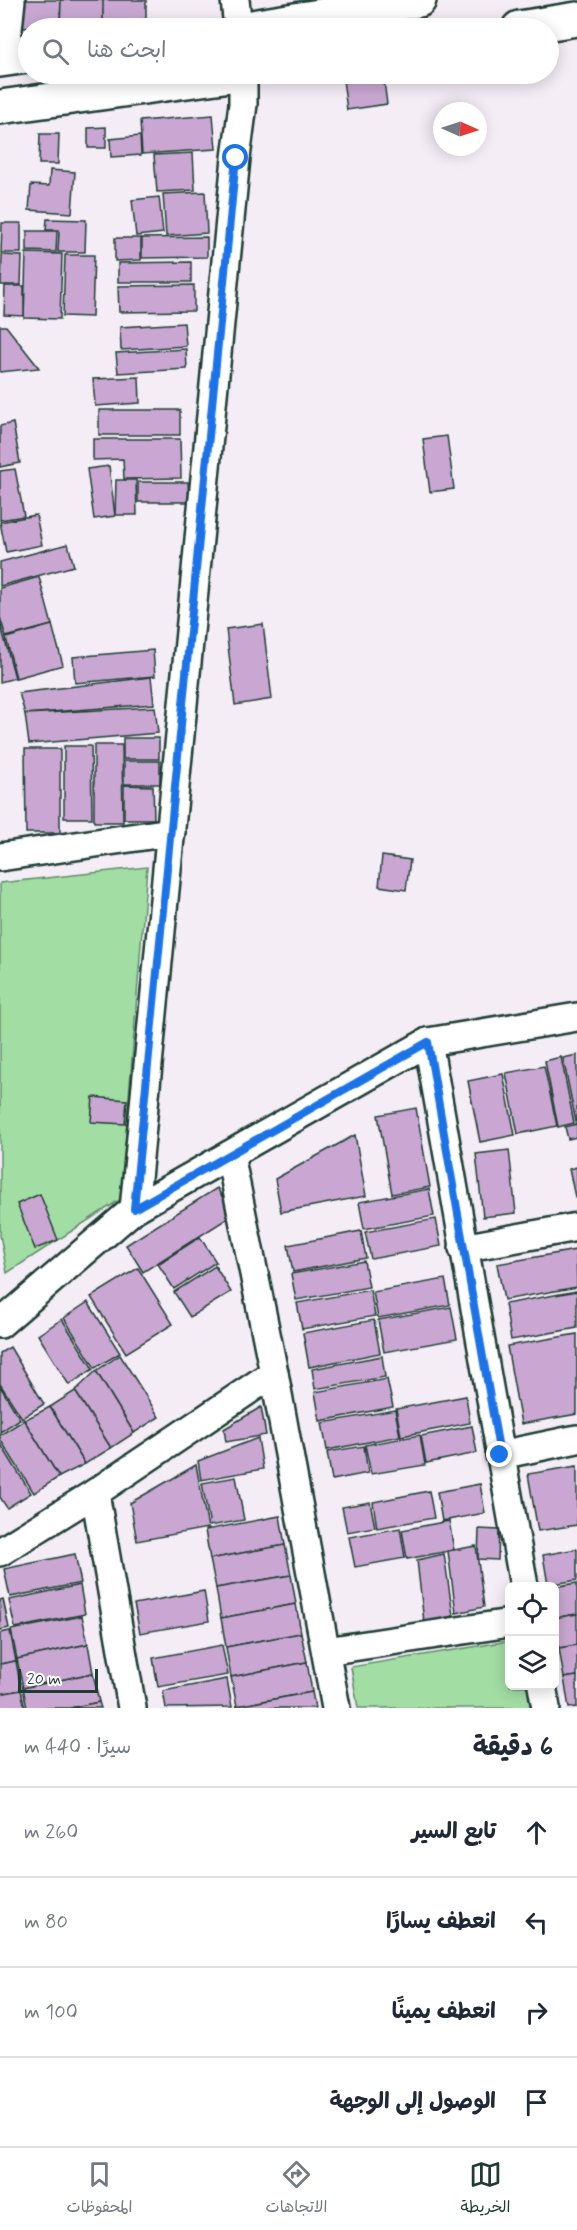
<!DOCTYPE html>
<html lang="ar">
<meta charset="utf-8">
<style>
:root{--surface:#fff;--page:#f2f2f3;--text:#1f2937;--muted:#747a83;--line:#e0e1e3;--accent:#1f3d34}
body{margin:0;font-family:Mynerve,"Playpen Sans Arabic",sans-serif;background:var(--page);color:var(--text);direction:rtl}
.controls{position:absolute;right:18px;bottom:18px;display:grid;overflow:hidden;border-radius:9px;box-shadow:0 3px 15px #0003}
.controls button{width:54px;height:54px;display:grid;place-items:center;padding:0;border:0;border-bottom:2px solid var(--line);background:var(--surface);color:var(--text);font:30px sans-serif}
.compass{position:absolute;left:433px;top:102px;width:54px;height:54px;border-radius:50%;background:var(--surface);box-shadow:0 3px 15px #0003;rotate:93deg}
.scale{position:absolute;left:18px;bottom:15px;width:80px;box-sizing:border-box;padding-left:6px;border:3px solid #1f3d34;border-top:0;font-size:16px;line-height:21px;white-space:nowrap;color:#1f3d34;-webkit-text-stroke:4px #fff;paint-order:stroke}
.stop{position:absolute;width:18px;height:18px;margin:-14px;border:4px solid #1a73e8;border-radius:50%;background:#fff}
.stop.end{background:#1a73e8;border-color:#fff;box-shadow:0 2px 6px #0008}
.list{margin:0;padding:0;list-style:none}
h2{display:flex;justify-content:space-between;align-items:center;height:78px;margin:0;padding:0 24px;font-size:26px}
h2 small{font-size:20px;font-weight:400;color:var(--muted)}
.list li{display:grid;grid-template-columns:39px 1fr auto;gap:18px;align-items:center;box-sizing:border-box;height:90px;padding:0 24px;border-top:2px solid var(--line)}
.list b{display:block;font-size:22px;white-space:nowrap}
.list em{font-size:20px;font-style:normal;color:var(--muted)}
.icon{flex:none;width:33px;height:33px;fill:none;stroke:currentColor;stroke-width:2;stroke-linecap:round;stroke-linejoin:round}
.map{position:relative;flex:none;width:577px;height:1708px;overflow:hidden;direction:ltr}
.search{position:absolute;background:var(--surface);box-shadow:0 3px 15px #0003;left:18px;right:18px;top:18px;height:66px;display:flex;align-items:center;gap:15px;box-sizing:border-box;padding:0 21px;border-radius:33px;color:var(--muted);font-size:22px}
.sheet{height:438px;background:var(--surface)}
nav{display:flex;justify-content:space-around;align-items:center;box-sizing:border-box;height:84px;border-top:2px solid var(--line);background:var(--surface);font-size:16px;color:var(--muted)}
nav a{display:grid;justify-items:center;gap:3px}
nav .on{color:var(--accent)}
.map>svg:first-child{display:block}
</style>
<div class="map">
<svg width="577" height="1708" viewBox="0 0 577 1708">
<rect width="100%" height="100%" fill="#f4edf6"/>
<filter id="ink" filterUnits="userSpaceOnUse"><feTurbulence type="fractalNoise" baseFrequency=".0167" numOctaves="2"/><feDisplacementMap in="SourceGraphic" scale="12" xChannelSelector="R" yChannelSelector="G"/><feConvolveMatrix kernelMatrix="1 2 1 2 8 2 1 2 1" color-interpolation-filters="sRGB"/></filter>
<g filter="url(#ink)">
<g fill="#a2dda3" stroke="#608d6c" stroke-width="1.5">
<path d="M 147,867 L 121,1199 L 7,1273 L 0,1235 L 0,883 Z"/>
<path d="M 509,1641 L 510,1686 L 531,1686 L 536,1708 L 358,1708 L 351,1667 Z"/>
</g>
<g fill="#c9a7d2" stroke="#1f3d34" stroke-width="1.5">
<path d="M 23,0 L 61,0 L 60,27 L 20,28 Z"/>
<path d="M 61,0 L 104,0 L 103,26 L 60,27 Z"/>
<path d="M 103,0 L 146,0 L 146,19 L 103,26 Z"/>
<path d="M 383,74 L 387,104 L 347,110 L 343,80 Z"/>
<path d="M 213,115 L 216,149 L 142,154 L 140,121 Z"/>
<path d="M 106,127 L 106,148 L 88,148 L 88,128 Z"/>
<path d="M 40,134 L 59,134 L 58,164 L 39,164 Z"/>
<path d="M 140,136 L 141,155 L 111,157 L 110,139 Z"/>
<path d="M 193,153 L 195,190 L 157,192 L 154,155 Z"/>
<path d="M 50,170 L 75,172 L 72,213 L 29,210 L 31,185 L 49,186 Z"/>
<path d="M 205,192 L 207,233 L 166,236 L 163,194 Z"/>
<path d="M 159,197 L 163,233 L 136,236 L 132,200 Z"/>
<path d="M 47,219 L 86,220 L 85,252 L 58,252 L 59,230 L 46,230 Z"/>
<path d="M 2,223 L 21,223 L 21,253 L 1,253 Z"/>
<path d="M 27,231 L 57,231 L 56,252 L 27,251 Z"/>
<path d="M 207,237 L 207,257 L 142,258 L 142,238 Z"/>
<path d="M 115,238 L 141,238 L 141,260 L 115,261 Z"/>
<path d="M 26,253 L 62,254 L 60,319 L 24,318 Z"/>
<path d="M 2,255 L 22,256 L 21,285 L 1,285 Z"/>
<path d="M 65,255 L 94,255 L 92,317 L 63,316 Z"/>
<path d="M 191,262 L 191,282 L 118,282 L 118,263 Z"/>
<path d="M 194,285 L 194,311 L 119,312 L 118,286 Z"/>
<path d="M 5,286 L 24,286 L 24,316 L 4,315 Z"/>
<path d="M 184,323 L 186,346 L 121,350 L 120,327 Z"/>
<path d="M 0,326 L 6,326 L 39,368 L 0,372 Z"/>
<path d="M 186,349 L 187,369 L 118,373 L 116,353 Z"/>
<path d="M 139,377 L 140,403 L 95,406 L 93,379 Z"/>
<rect x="99" y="410" width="81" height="25"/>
<path d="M 13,423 L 20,463 L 0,467 L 0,426 Z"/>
<path d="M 447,436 L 454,489 L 430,492 L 423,439 Z"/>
<path d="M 93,439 L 180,439 L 181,478 L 124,479 L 123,459 L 93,460 Z"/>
<path d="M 109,466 L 115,516 L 94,519 L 87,469 Z"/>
<path d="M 15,469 L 24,516 L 0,520 L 0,471 Z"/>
<path d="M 116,480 L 136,480 L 137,515 L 115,515 Z"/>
<path d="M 138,482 L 188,482 L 189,502 L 138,502 Z"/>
<path d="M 36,515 L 42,545 L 6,552 L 0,522 Z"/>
<path d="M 68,544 L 74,566 L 0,586 L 0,562 Z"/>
<path d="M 39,577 L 52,625 L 6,637 L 0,617 L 0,588 Z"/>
<path d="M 0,622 L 15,678 L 0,682 Z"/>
<path d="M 263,624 L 272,699 L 235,705 L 226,629 Z"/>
<path d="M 52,625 L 63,665 L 16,678 L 6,638 Z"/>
<path d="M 153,650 L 155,676 L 75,683 L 73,657 Z"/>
<path d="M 151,677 L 154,704 L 25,714 L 19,693 Z"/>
<path d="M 155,707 L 158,733 L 29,744 L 25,714 Z"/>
<rect x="123" y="738" width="36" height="21"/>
<path d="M 94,745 L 122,745 L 123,822 L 94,822 Z"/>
<path d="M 64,746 L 91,746 L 92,818 L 64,818 Z"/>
<path d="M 25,749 L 60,749 L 60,833 L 26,833 Z"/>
<rect x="124" y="761" width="36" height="23"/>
<path d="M 124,785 L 153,786 L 154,819 L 124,819 Z"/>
<path d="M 382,856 L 410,860 L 406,890 L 379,886 Z"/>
<path d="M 577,1055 L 577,1122 L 576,1122 L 563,1058 Z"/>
<path d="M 561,1057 L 574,1123 L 558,1127 L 545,1061 Z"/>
<path d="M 544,1066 L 557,1126 L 518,1134 L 506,1073 Z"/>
<path d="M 503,1074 L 515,1135 L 480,1142 L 468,1081 Z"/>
<path d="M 93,1097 L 127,1100 L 125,1124 L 91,1122 Z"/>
<path d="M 416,1108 L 430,1187 L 392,1194 L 378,1115 Z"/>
<path d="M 577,1124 L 577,1137 L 568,1139 L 565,1127 Z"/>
<path d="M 355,1135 L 366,1196 L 281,1212 L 275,1179 Z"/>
<path d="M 509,1150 L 516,1213 L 483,1217 L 476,1154 Z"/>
<path d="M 577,1167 L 577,1197 L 575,1197 L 569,1169 Z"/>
<path d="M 217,1188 L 233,1215 L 143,1272 L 126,1245 Z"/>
<path d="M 429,1189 L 434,1216 L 364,1229 L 359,1202 Z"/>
<path d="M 40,1194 L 58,1240 L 35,1249 L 17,1204 Z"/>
<path d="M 436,1219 L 441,1246 L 371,1259 L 365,1232 Z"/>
<path d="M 361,1231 L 366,1258 L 293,1272 L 288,1245 Z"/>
<path d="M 200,1237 L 216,1262 L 174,1289 L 158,1264 Z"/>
<path d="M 576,1250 L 577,1287 L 504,1300 L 497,1264 Z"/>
<path d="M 364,1261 L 369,1287 L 296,1300 L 291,1274 Z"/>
<path d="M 215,1266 L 231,1292 L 190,1317 L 174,1292 Z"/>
<path d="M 138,1268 L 173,1324 L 126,1353 L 91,1297 Z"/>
<path d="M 445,1279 L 450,1305 L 378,1318 L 373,1292 Z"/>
<path d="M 370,1290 L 375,1316 L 302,1329 L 297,1303 Z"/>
<path d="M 577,1291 L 577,1328 L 511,1340 L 505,1304 Z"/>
<path d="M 88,1302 L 120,1353 L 95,1368 L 64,1318 Z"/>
<path d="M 451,1307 L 457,1339 L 384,1352 L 378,1320 Z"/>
<path d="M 62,1319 L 93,1369 L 69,1385 L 38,1335 Z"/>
<path d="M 374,1320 L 380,1353 L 309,1367 L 303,1333 Z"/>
<path d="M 577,1334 L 577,1414 L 521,1424 L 507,1346 Z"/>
<path d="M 10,1347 L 44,1404 L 22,1418 L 0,1384 L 0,1353 Z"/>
<path d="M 120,1355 L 159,1417 L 134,1433 L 96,1371 Z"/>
<path d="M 382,1356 L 385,1377 L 315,1389 L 312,1369 Z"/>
<path d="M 96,1371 L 134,1433 L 111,1448 L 75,1391 Z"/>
<path d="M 387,1379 L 393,1407 L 320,1421 L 315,1392 Z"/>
<path d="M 0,1386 L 20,1419 L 0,1432 Z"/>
<path d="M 75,1391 L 111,1448 L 85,1464 L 50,1407 Z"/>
<path d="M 466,1396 L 470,1423 L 401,1436 L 396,1409 Z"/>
<path d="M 50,1407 L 85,1464 L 59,1477 L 24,1420 Z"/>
<path d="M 261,1407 L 266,1435 L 226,1442 L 224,1429 Z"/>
<path d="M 395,1410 L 400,1436 L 327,1450 L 322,1423 Z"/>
<path d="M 24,1420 L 59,1477 L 34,1493 L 0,1439 L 0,1435 Z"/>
<path d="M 472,1426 L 477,1453 L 426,1463 L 421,1436 Z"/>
<path d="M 420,1435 L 425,1465 L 371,1474 L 365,1445 Z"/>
<path d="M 258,1438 L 263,1469 L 201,1480 L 198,1461 Z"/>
<path d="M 0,1443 L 31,1493 L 7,1508 L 0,1497 Z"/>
<path d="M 364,1446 L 368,1473 L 332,1480 L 327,1452 Z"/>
<path d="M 196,1465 L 208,1528 L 137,1541 L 130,1503 Z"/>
<path d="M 577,1466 L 577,1525 L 538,1531 L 528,1474 Z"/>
<path d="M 236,1477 L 244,1520 L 210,1526 L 202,1483 Z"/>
<path d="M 480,1484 L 485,1513 L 442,1521 L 437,1492 Z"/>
<path d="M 429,1491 L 434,1518 L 377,1528 L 373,1502 Z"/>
<path d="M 370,1502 L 375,1527 L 347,1532 L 342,1507 Z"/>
<path d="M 280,1516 L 285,1545 L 210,1559 L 205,1530 Z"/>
<path d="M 449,1521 L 454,1550 L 407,1559 L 402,1530 Z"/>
<path d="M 400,1528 L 405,1558 L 355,1567 L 349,1537 Z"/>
<path d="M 479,1529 L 499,1530 L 498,1560 L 478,1559 Z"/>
<path d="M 285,1545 L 291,1575 L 216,1588 L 210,1559 Z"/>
<path d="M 476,1546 L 484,1607 L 456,1613 L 448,1551 Z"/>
<path d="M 577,1549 L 577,1580 L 548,1585 L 543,1555 Z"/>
<path d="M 75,1554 L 81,1583 L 10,1597 L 4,1569 Z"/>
<path d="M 444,1554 L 453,1616 L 424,1622 L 417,1560 Z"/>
<path d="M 291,1575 L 296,1604 L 221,1618 L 216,1588 Z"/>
<path d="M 577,1583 L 577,1614 L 554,1618 L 554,1587 Z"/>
<path d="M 80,1585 L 85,1614 L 15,1628 L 9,1600 Z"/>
<path d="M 204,1591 L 209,1621 L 140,1633 L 134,1604 Z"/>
<path d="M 3,1599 L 9,1628 L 0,1630 L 0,1600 Z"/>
<path d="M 296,1604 L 301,1633 L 226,1647 L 221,1618 Z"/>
<path d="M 577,1614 L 577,1645 L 559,1648 L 554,1618 Z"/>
<path d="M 82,1616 L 88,1644 L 17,1659 L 11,1630 Z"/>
<path d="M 10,1631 L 16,1661 L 0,1664 L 0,1633 Z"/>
<path d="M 301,1633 L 307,1662 L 231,1677 L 226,1647 Z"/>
<path d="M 88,1644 L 93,1673 L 23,1688 L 17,1659 Z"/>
<path d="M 222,1645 L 228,1675 L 158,1687 L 153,1658 Z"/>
<path d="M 577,1645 L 577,1676 L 564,1678 L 559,1648 Z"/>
<path d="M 16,1661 L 21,1690 L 0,1694 L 0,1664 Z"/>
<path d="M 307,1662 L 312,1692 L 237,1706 L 231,1677 Z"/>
<path d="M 93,1673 L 99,1702 L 70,1708 L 27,1708 L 23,1688 Z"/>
<path d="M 577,1676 L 577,1707 L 569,1708 L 564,1678 Z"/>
<path d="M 227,1679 L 232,1707 L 166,1708 L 163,1691 Z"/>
<path d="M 21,1690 L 25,1708 L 0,1708 L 0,1694 Z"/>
<path d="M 312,1692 L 315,1708 L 237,1708 L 237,1706 Z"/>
<path d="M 99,1702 L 101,1708 L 70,1708 Z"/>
</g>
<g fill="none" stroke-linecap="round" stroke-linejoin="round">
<g stroke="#1f3d34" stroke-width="32">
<g id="minor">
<path d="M 235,0 L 238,28"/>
<path d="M 5,59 L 11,0"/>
<path d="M 0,857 L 171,832"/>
<path d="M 428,1042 L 524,1586"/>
<path d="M 230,1155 L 274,1373 L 336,1708"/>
<path d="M 134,1209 L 236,158 L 243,104 L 243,74"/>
<path d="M 463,1248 L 577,1227"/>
<path d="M 0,1324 L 134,1209 L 428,1042 L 577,1017"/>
<path d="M 500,1455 L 577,1439"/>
<path d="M 95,1493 L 132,1708"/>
<path d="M 0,1552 L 95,1493 L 274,1373"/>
<path d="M 326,1651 L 510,1623"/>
<path d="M 542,1686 L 546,1708"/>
</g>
</g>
<g stroke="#1f3d34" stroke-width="38">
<g id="tertiary">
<path d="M 246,28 L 419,0"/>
<path d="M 519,28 L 577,19"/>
<path d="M 0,60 L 28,56"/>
<path d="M 0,107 L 238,74"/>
</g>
</g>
<use href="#minor" stroke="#fff" stroke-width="27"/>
<use href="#tertiary" stroke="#fff" stroke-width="33"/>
</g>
</g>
<g fill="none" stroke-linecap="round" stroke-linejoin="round" filter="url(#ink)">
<path stroke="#1a73e8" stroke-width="8" d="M 236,158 L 134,1209 L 428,1042 L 500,1455"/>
</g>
</svg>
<div class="controls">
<button><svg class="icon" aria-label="locate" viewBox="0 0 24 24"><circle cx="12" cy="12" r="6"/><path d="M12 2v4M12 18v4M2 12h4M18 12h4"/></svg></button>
<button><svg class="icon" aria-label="layers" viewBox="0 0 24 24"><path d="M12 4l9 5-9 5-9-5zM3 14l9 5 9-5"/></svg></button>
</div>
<svg class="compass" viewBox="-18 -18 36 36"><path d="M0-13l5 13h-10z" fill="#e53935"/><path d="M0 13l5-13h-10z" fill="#747a83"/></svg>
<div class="scale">20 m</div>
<div class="stop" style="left:236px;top:158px"></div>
<div class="stop end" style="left:500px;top:1455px"></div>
<div class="search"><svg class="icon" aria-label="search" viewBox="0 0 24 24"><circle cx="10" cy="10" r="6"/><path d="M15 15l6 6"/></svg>ابحث هنا</div>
</div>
<section class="sheet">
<h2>6 دقيقة<small>سيرًا · 440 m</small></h2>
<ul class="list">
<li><svg class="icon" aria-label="ahead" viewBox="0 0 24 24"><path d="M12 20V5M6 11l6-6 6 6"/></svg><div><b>تابع السير</b></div><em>260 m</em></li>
<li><svg class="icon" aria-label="left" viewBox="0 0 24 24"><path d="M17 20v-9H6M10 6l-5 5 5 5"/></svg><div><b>انعطف يسارًا</b></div><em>80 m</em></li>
<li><svg class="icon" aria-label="right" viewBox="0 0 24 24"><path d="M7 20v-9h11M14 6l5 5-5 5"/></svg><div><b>انعطف يمينًا</b></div><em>100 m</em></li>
<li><svg class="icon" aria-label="arrive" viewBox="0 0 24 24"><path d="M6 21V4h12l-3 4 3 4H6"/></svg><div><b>الوصول إلى الوجهة</b></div></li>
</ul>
</section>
<nav>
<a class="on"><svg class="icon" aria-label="map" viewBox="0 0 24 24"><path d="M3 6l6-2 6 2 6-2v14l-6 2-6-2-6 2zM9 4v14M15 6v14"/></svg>الخريطة</a>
<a><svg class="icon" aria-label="directions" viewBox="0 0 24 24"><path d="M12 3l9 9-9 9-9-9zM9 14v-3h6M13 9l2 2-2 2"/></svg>الاتجاهات</a>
<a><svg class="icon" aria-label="saved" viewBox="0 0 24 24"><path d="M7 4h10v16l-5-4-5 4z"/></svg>المحفوظات</a>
</nav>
